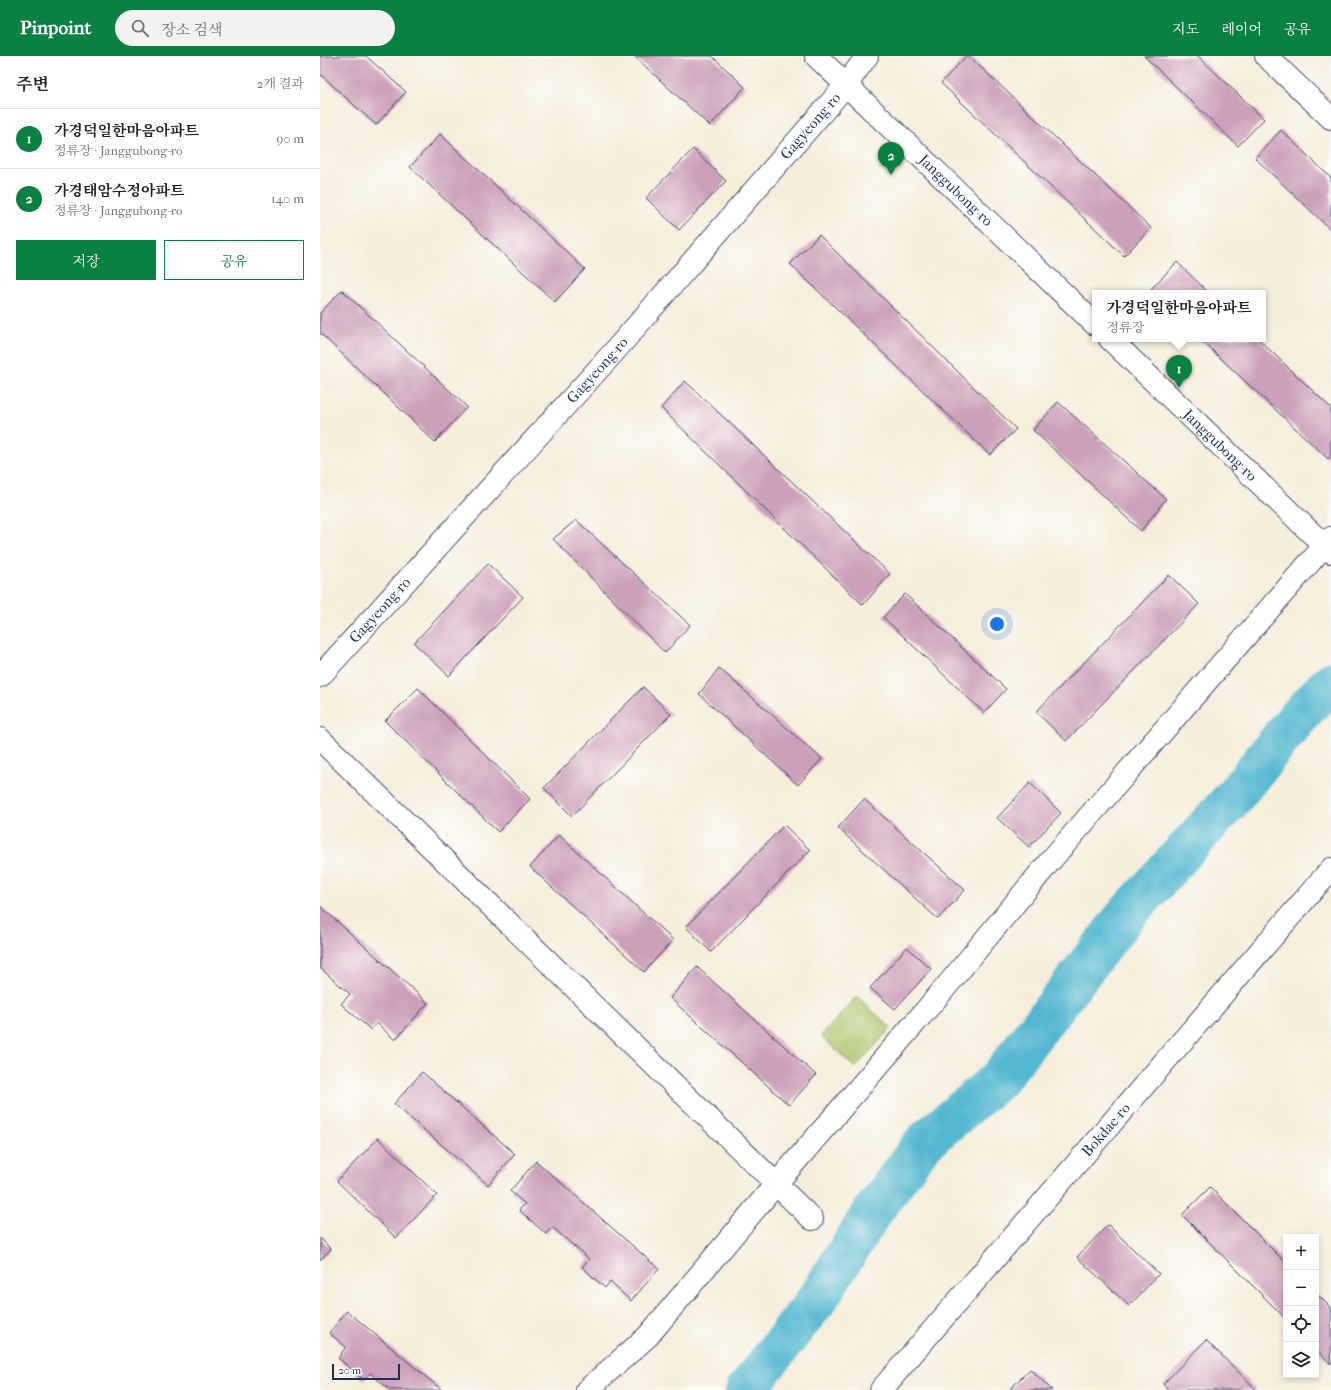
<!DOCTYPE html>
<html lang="ko">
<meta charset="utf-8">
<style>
:root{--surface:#fff;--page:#f2f2f2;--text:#202124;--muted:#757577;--line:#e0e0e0;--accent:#0b8043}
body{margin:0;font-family:"IM FELL French Canon","Noto Serif KR",serif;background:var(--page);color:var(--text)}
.controls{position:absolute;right:12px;bottom:12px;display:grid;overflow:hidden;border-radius:0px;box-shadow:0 2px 6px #0003}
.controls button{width:36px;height:36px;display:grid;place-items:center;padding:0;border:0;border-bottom:1px solid var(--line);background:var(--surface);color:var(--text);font:20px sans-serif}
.scale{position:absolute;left:12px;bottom:10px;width:68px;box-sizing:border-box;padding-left:4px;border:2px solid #1b2f5e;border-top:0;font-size:11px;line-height:14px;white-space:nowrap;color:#1b2f5e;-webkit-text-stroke:3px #fdfcf7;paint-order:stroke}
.you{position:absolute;left:677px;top:568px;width:14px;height:14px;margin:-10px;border:3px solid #fff;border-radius:50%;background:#1a73e8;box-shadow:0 0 0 6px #1a73e833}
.badge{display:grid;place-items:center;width:26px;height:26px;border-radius:50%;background:var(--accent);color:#fff;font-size:13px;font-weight:700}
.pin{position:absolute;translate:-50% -33px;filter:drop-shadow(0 1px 2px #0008)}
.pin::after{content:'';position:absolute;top:21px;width:14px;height:12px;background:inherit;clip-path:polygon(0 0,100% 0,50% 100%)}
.popup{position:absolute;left:772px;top:234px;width:174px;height:52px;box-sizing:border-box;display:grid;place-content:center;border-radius:0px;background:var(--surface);filter:drop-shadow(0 1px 3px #0005);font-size:13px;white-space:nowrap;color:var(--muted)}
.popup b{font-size:15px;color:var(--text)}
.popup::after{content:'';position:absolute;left:50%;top:100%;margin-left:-8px;border:8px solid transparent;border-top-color:var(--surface)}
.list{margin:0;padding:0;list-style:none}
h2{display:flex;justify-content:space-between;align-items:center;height:52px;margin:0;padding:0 16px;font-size:17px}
h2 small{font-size:13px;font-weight:400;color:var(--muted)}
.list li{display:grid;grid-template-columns:26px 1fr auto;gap:12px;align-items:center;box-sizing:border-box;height:60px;padding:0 16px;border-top:1px solid var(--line)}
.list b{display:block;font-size:15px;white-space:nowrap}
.list p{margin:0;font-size:13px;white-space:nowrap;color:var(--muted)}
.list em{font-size:13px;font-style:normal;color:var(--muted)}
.actions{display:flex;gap:8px;padding:12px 16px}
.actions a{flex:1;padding:9px 0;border:1px solid var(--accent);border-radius:0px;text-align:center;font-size:14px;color:var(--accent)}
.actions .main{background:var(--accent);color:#fff}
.icon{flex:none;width:22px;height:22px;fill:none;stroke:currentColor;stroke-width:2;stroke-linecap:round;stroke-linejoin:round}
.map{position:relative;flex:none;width:1011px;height:1334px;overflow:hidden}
header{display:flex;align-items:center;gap:24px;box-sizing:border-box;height:56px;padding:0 20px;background:var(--accent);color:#fff}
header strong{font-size:19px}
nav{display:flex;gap:22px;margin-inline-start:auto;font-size:14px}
.search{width:280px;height:36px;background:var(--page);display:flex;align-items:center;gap:10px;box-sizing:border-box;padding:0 14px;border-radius:22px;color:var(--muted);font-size:15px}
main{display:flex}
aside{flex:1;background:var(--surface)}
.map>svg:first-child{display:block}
</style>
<header>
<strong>Pinpoint</strong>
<div class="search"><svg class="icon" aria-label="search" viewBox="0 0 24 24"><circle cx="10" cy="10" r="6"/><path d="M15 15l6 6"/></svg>장소 검색</div>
<nav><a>지도</a><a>레이어</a><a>공유</a></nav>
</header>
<main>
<aside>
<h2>주변<small>2개 결과</small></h2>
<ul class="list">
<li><span class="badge">1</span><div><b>가경덕일한마음아파트</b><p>정류장 · Janggubong-ro</p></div><em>90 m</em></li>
<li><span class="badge">2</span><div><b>가경태암수정아파트</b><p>정류장 · Janggubong-ro</p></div><em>140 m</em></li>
</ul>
<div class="actions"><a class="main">저장</a><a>공유</a></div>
</aside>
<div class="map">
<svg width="1011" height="1334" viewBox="0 0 1011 1334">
<rect width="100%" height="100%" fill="#fdfcf7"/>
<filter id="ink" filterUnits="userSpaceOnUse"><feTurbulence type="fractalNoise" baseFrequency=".025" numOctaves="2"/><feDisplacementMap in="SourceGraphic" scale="8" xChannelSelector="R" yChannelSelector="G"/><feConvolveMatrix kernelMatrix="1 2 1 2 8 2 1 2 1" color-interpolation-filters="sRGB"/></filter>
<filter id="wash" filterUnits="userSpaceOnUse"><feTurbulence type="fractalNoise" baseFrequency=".012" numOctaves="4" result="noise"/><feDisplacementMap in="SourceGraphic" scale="16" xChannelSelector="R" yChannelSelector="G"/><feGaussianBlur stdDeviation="0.9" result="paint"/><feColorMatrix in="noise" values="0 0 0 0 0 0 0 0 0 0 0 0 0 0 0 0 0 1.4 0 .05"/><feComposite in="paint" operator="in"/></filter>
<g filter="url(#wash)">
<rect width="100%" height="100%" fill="#f6edda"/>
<path fill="#aac46a" stroke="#627a64" d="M 537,940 L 571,972 L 535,1012 L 501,980 Z"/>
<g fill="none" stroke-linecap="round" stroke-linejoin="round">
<path stroke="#52b7d0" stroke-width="41" d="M 426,1334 L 496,1245 L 554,1154 L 603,1087 L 678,1024 L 806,859 L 912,743 L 976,663 L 1011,626"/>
</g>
<g id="blocks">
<g fill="#cc9fba">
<path d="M 0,0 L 46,0 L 86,36 L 56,69 L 0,18 Z"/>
<path d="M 314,0 L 392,0 L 425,31 L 390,70 Z"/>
<path d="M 646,0 L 649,0 L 831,172 L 804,200 L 621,27 Z"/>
<path d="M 824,0 L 878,0 L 944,63 L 918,90 Z"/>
<path d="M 961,74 L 1011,122 L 1011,174 L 935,102 Z"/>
<path d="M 120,78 L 265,213 L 235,246 L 90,111 Z"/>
<path d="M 373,93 L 406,125 L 359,174 L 326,142 Z"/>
<path d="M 499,179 L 696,373 L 670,399 L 470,208 Z"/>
<path d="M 857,206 L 889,237 L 831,237 L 829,235 Z"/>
<path d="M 22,234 L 147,351 L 115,386 L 0,277 L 0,257 Z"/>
<path d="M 880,283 L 938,283 L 1011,352 L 1011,400 L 1008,403 Z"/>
<path d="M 365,325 L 570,518 L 543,549 L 341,352 Z"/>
<path d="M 738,346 L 846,443 L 821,475 L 713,374 Z"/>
<path d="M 256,464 L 370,569 L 345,597 L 233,483 Z"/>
<path d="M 168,508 L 203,541 L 129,620 L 94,587 Z"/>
<path d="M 849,519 L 879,548 L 746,685 L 716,656 Z"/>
<path d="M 585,538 L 686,633 L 664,657 L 563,561 Z"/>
<path d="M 399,612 L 502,703 L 478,729 L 379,638 Z"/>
<path d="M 323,631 L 351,658 L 252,760 L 224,732 Z"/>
<path d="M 98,632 L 210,743 L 178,776 L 65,665 Z"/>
<path d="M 710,727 L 741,757 L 709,791 L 677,762 Z"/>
<path d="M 544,743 L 645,834 L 618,863 L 518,772 Z"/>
<path d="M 464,769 L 490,794 L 391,896 L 366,871 Z"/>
<path d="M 239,779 L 353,884 L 324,916 L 210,811 Z"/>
<path d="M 0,850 L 108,947 L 75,984 L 57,967 L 51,974 L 21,948 L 30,938 L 0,912 Z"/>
<path d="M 587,891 L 611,913 L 575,953 L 550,932 Z"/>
<path d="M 377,911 L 496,1019 L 469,1049 L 350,942 Z"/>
<path d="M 102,1016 L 195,1098 L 168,1129 L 74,1048 Z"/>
<path d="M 58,1082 L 117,1139 L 76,1182 L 17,1125 Z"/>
<path d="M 216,1105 L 339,1213 L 311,1245 L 290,1226 L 285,1232 L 262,1211 L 269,1203 L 232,1171 L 226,1178 L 199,1154 L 205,1148 L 190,1135 Z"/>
<path d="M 890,1131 L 966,1207 L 966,1263 L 862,1159 Z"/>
<path d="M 788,1169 L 839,1218 L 809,1250 L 757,1201 Z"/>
<path d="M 0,1182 L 11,1193 L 0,1204 Z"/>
<path d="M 996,1237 L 1011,1252 L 1011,1308 L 996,1293 Z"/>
<path d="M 27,1255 L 122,1334 L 70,1334 L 50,1317 L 44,1324 L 18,1302 L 26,1291 L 9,1277 Z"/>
<path d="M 886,1284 L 937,1334 L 849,1334 L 843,1328 Z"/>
<path d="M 710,1313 L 732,1334 L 689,1334 Z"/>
</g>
</g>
</g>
<g filter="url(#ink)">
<use href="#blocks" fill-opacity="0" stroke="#3c4c71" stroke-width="1"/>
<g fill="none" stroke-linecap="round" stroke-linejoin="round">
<g stroke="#3c4c71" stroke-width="24">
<g id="minor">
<path id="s1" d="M 496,0 L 775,268"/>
<path d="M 946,0 L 1011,62"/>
<path id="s2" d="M 790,283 L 1011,496"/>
<path id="s3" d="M 0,620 L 293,297 L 526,29 L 547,0"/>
<path d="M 0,683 L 492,1163"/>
<path d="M 267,1334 L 328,1280 L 456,1128 L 625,932 L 731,804 L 1011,482"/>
<path id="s4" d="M 561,1334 L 1011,813"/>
</g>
</g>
<use href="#minor" stroke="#fff" stroke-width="22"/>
</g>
</g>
<g text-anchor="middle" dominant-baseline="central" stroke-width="3" stroke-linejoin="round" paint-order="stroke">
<g font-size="15" fill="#1b2f5e" stroke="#fdfcf7">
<text stroke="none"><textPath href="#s3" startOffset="737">Gagyeong-ro</textPath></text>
<text stroke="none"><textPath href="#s1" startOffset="194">Janggubong-ro</textPath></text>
<text stroke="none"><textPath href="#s3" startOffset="413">Gagyeong-ro</textPath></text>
<text stroke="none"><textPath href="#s2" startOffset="153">Janggubong-ro</textPath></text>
<text stroke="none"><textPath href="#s3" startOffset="89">Gagyeong-ro</textPath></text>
<text stroke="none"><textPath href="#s4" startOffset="344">Bokdae-ro</textPath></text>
</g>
</g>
</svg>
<div class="controls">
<button>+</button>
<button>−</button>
<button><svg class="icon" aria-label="locate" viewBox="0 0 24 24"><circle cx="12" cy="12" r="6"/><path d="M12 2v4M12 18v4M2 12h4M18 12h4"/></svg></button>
<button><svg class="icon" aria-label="layers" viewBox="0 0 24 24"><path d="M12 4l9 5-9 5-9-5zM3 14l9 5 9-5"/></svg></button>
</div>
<div class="scale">20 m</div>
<div class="you"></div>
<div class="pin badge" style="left:859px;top:332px">1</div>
<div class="popup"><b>가경덕일한마음아파트</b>정류장</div>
<div class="pin badge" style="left:571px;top:119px">2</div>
</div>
</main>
